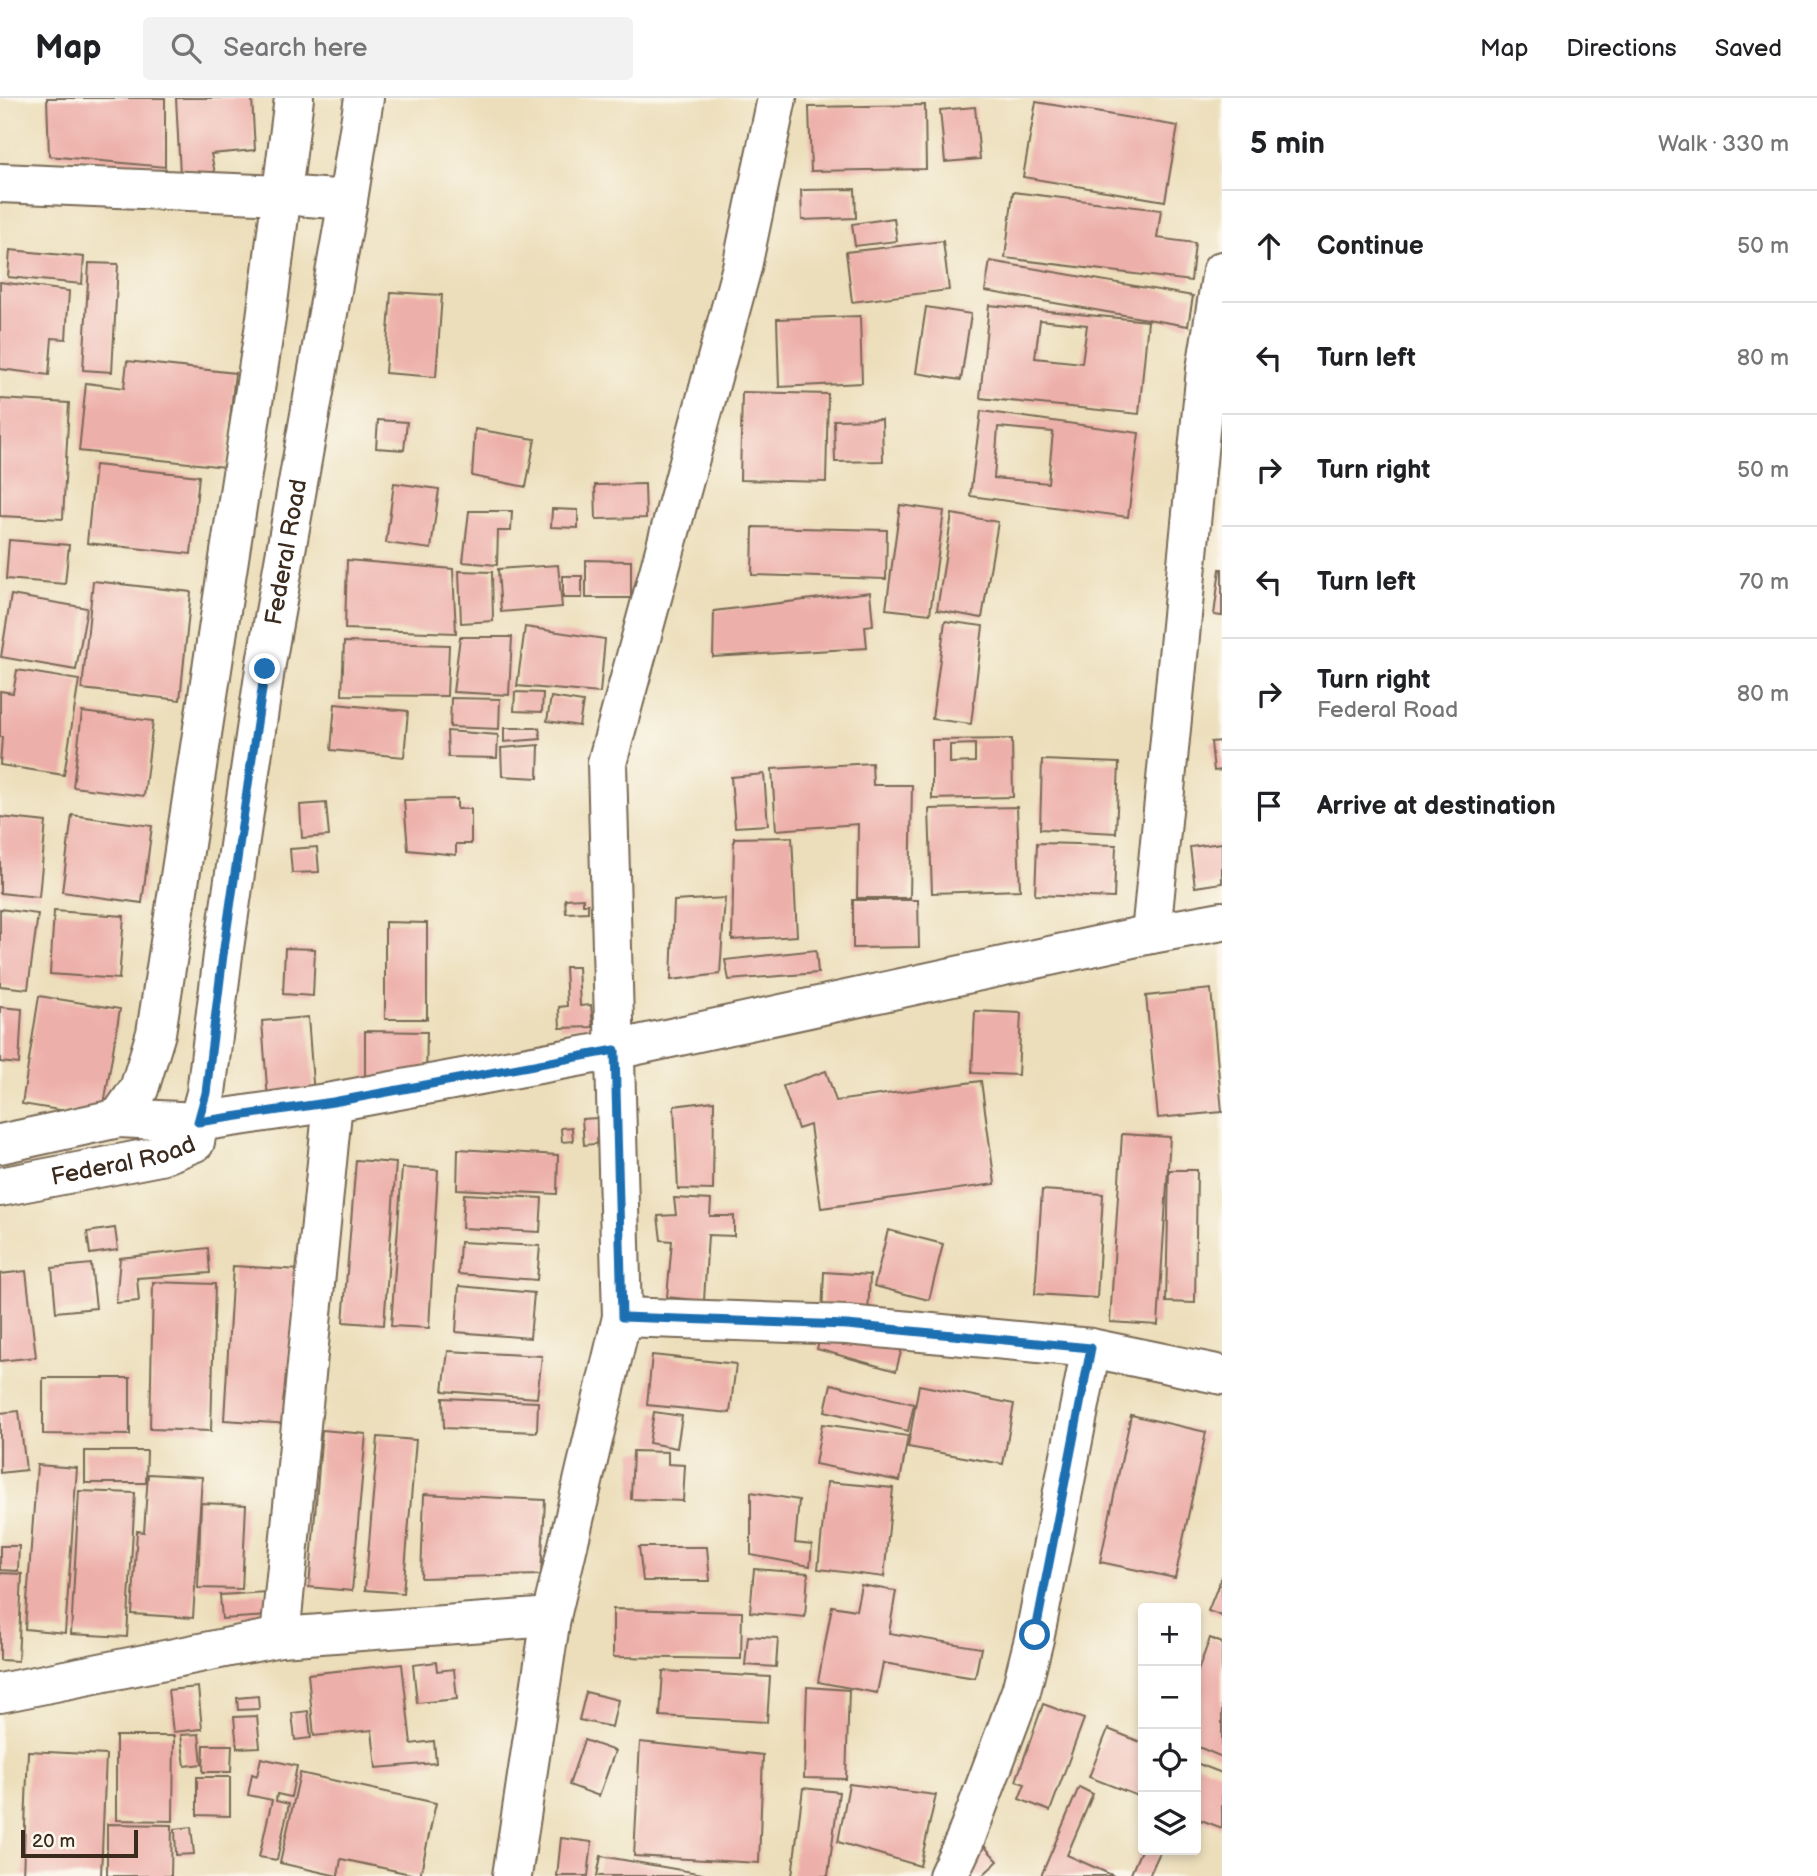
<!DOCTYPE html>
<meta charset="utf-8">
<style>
:root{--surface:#fff;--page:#f2f2f2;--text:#202124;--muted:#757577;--line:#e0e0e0}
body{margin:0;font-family:"Balsamiq Sans",sans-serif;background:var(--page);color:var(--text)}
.controls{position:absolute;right:21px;bottom:21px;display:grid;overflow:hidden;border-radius:7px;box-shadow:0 4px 10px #0003}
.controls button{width:63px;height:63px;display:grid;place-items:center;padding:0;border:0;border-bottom:2px solid var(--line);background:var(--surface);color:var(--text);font:35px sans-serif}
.scale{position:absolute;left:21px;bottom:18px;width:117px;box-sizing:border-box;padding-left:7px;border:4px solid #3b2a1e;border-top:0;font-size:19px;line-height:24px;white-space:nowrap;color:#3b2a1e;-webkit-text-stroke:5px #fbf7ec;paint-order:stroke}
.stop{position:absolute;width:21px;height:21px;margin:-16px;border:5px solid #1f6fb2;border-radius:50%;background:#fff}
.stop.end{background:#1f6fb2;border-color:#fff;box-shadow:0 2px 7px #0008}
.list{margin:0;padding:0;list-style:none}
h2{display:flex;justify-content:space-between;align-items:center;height:91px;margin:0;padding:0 28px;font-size:30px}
h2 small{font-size:23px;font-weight:400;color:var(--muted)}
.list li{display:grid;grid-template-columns:46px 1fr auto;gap:21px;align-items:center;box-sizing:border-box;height:112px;padding:0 28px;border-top:2px solid var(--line)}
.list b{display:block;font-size:26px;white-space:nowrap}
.list p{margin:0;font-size:23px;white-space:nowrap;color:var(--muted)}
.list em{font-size:23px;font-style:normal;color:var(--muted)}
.icon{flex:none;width:38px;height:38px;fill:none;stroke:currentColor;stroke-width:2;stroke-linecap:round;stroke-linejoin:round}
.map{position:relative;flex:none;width:1222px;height:1778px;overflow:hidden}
header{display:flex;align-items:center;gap:42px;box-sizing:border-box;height:98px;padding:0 35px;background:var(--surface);border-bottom:2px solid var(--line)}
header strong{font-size:33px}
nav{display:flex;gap:38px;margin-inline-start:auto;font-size:24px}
.search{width:490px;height:63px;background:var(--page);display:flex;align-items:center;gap:18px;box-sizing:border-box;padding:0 24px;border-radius:7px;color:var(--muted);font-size:26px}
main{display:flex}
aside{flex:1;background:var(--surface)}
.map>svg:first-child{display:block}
</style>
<header>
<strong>Map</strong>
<div class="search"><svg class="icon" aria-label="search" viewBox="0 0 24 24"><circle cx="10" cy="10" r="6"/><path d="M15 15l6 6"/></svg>Search here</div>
<nav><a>Map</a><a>Directions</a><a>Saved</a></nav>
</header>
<main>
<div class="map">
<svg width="1222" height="1778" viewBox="0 0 1222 1778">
<rect width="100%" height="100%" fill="#fbf7ec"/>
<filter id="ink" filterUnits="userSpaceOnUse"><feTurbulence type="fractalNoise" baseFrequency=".0143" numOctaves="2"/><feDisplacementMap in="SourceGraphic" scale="14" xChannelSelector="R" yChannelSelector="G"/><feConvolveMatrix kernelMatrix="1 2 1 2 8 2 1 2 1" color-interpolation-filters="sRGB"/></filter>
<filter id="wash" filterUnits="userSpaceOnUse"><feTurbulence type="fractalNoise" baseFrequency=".00686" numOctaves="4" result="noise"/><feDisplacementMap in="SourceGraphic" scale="28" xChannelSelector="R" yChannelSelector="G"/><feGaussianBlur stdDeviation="1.57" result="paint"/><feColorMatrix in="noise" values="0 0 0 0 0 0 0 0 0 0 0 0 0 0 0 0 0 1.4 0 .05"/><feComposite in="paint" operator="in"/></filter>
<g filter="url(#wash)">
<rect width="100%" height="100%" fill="#ecdeba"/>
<g id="blocks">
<g fill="#edafa9" fill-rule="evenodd">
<path d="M 47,0 L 165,0 L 165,69 L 49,58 Z"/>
<path d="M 176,0 L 252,0 L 255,52 L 211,56 L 215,75 L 180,76 Z"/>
<path d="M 1036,4 L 1178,28 L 1165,103 L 1023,79 Z"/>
<path d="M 925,7 L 926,71 L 811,73 L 809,9 Z"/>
<path d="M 975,9 L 980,61 L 945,64 L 940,12 Z"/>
<path d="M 855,91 L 856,120 L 802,122 L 801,92 Z"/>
<path d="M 1013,94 L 1161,112 L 1157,140 L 1195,145 L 1191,183 L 1005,160 Z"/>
<path d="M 894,120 L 897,143 L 855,148 L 852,126 Z"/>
<path d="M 943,143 L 949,192 L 852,204 L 846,154 Z"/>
<path d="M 10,152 L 84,159 L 82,186 L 8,179 Z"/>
<path d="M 990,163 L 1193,198 L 1188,228 L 985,193 Z"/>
<path d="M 89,165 L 118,166 L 112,274 L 83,272 Z"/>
<path d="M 0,184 L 69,193 L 66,241 L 52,240 L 49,277 L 0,271 Z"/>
<path d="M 391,194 L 442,197 L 436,279 L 385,275 Z"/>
<path d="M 989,207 L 1148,223 L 1139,316 L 980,300 ZM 1040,222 L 1087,227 L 1082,265 L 1035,260 Z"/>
<path d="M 926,209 L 971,216 L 961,282 L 916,275 Z"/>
<path d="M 860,218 L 862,285 L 779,289 L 777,221 Z"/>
<path d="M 127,263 L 235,275 L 225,369 L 79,353 L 86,285 L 124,290 Z"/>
<path d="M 742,294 L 828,296 L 826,384 L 740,382 Z"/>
<path d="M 0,301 L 69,305 L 63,421 L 0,418 Z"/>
<path d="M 981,313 L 1139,335 L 1128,419 L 970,398 ZM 998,329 L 1053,334 L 1048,385 L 994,380 Z"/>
<path d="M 882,321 L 883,363 L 835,364 L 834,322 Z"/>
<path d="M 378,322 L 407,324 L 404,352 L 376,350 Z"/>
<path d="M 475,331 L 535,341 L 526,389 L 472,378 Z"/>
<path d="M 95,367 L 199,378 L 191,456 L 87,445 Z"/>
<path d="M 394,385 L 439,391 L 431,451 L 386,445 Z"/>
<path d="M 645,386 L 646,420 L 596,421 L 595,387 Z"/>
<path d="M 900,407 L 944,413 L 930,516 L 886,511 Z"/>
<path d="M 552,411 L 578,412 L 578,430 L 551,429 Z"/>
<path d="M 469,413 L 512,413 L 511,433 L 498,433 L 497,467 L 463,464 Z"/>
<path d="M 952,416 L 998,424 L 982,520 L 937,512 Z"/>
<path d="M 753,429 L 887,432 L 886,481 L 752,477 Z"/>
<path d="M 9,442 L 69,447 L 65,486 L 6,481 Z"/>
<path d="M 347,462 L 453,471 L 456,535 L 345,531 Z"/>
<path d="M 586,462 L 631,463 L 631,500 L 586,500 Z"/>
<path d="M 558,467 L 562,509 L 501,514 L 498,471 Z"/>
<path d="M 1220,471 L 1222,471 L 1222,518 L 1214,517 Z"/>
<path d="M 459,473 L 492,474 L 493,523 L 461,525 Z"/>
<rect x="563" y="478" width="19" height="22"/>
<path d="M 93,483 L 191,494 L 180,602 L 82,591 Z"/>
<path d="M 870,494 L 873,527 L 865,528 L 867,550 L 713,559 L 714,513 Z"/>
<path d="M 11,497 L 87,510 L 76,572 L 1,559 Z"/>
<path d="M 945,523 L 983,528 L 971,626 L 932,621 Z"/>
<path d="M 525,529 L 605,541 L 600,595 L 517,588 Z"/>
<path d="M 460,539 L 512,539 L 509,597 L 453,594 Z"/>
<path d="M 344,544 L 449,547 L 447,598 L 342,597 Z"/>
<path d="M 17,572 L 79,582 L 64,677 L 0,667 L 2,639 L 0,639 L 0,593 L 13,595 Z"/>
<path d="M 515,594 L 543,595 L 542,614 L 514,613 Z"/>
<path d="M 551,599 L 583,604 L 579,628 L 547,623 Z"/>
<path d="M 451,600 L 500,601 L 499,631 L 450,629 Z"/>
<path d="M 335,606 L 408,613 L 404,659 L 331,652 Z"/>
<path d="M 82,614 L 153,623 L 144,698 L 73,689 Z"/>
<path d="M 504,630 L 539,630 L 541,641 L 504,644 Z"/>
<path d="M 447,633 L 498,637 L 497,660 L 448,659 Z"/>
<path d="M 1012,641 L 1013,699 L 932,701 L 932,642 ZM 975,646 L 975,664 L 950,665 L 950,647 Z"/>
<path d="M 1222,643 L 1222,672 L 1214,673 L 1211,644 Z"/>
<path d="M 539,647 L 538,680 L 502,678 L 501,650 Z"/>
<path d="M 1042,662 L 1119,665 L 1116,735 L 1040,731 Z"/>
<path d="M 872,665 L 873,687 L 912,687 L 910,800 L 857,800 L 858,726 L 776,732 L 772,671 Z"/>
<path d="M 764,676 L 768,727 L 735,729 L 731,679 Z"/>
<path d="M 457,701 L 457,711 L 471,711 L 471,746 L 456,746 L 456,757 L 408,752 L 404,702 Z"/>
<path d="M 326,705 L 329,738 L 302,740 L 300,707 Z"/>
<path d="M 1017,709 L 1020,792 L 932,795 L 929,711 Z"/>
<path d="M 72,717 L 152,728 L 142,805 L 62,794 Z"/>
<path d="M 0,719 L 46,724 L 39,799 L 0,795 Z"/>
<path d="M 792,739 L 797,838 L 732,842 L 734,740 Z"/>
<path d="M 1037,745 L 1116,747 L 1114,800 L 1035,797 Z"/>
<path d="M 1222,745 L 1222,785 L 1195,789 L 1190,749 Z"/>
<path d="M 317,749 L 319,774 L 292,775 L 290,751 Z"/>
<path d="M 583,800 L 583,806 L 588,806 L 588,814 L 566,815 L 565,801 Z"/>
<path d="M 725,800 L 720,876 L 671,882 L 674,803 Z"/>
<path d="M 853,802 L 918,802 L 919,849 L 853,850 Z"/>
<path d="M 0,811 L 38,816 L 28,891 L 0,888 Z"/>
<path d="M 54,813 L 124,818 L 119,881 L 50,876 Z"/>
<path d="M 385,824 L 427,825 L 427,921 L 385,921 Z"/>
<path d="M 285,850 L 315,851 L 313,898 L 283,896 Z"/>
<path d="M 816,852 L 818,875 L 729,882 L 725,862 Z"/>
<path d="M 565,869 L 578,869 L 580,908 L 591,907 L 593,929 L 560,930 L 559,909 L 567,908 Z"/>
<path d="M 1211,891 L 1222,1014 L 1158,1020 L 1146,898 Z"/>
<path d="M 39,898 L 120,911 L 102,1019 L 22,1006 Z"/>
<path d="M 0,909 L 22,911 L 19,966 L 0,964 Z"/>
<path d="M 975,913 L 1021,915 L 1018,977 L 972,975 Z"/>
<path d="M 308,919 L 314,998 L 268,1002 L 262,923 Z"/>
<path d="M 365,933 L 427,934 L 426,981 L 365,981 Z"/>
<path d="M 826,973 L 836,1003 L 981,983 L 995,1086 L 821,1110 L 810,1027 L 798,1031 L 783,988 Z"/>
<path d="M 714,1003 L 713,1092 L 678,1091 L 674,1008 Z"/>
<path d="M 597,1020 L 598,1030 L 605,1045 L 584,1047 L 582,1021 Z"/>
<path d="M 572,1029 L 573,1043 L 562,1044 L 561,1030 Z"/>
<path d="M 1122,1036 L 1170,1039 L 1158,1227 L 1110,1224 Z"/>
<path d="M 458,1051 L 558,1057 L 557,1096 L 457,1091 Z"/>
<path d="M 356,1062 L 396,1065 L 384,1227 L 343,1224 Z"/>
<path d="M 402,1070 L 438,1072 L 429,1230 L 391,1228 Z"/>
<path d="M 1169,1072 L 1197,1072 L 1195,1205 L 1166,1204 Z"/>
<path d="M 1042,1092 L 1103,1096 L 1097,1200 L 1035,1196 Z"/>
<path d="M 464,1096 L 542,1100 L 540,1134 L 462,1130 Z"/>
<path d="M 674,1100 L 711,1102 L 710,1118 L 734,1118 L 734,1138 L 708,1137 L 704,1203 L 667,1199 L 672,1143 L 661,1142 L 658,1118 L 676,1117 Z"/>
<path d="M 115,1130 L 118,1152 L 90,1156 L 87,1134 Z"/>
<path d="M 888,1132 L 943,1146 L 929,1202 L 874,1188 Z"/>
<path d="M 460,1144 L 540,1148 L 537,1182 L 458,1176 Z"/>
<path d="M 208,1150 L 210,1175 L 137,1180 L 139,1203 L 116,1205 L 120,1160 Z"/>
<path d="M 91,1166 L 96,1210 L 56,1214 L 52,1170 Z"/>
<path d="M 233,1168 L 300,1172 L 291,1326 L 224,1322 Z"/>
<path d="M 26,1173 L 36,1259 L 0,1263 L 0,1176 Z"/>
<path d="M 824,1174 L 870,1177 L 868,1218 L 822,1216 Z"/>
<path d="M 153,1184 L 215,1186 L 211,1333 L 150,1331 Z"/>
<path d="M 459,1188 L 534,1195 L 530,1240 L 456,1234 Z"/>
<path d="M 823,1228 L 902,1250 L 896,1273 L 817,1251 Z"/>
<path d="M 448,1253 L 542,1258 L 537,1300 L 443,1293 Z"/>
<path d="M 652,1257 L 736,1266 L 730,1315 L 647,1307 Z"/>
<path d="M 43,1280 L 130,1280 L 130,1337 L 43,1336 Z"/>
<path d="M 831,1286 L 914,1306 L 908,1333 L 825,1313 Z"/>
<path d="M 919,1287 L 1014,1306 L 1003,1366 L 908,1349 Z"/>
<path d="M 443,1300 L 538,1304 L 537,1334 L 444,1330 Z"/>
<path d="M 19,1313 L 26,1372 L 0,1375 L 0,1315 Z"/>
<path d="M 654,1314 L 682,1318 L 677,1350 L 649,1345 Z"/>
<path d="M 1131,1317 L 1206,1334 L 1175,1480 L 1100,1464 Z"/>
<path d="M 822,1326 L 908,1338 L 900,1383 L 815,1366 Z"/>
<path d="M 322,1332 L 366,1336 L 352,1493 L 309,1489 Z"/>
<path d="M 378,1339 L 416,1342 L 403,1495 L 365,1492 Z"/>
<path d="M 85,1353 L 147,1353 L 146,1385 L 85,1385 Z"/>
<path d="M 633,1353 L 668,1354 L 668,1366 L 685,1367 L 683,1403 L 631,1401 Z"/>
<path d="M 37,1367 L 77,1370 L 65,1535 L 25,1531 Z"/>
<path d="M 148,1376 L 202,1379 L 193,1520 L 132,1516 L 137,1433 L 144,1434 Z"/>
<path d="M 827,1384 L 893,1390 L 884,1479 L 818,1471 Z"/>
<path d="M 79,1393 L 135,1395 L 127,1539 L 71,1536 Z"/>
<path d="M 751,1394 L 799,1402 L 795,1445 L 812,1447 L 810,1468 L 751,1457 Z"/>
<path d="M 424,1396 L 545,1402 L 541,1477 L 421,1480 Z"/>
<path d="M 201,1405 L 246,1407 L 242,1491 L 198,1490 Z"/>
<path d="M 0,1448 L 19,1448 L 18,1473 L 0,1472 Z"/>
<path d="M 639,1449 L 707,1449 L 710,1483 L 643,1483 Z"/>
<path d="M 754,1471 L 808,1475 L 805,1519 L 750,1514 Z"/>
<path d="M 0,1475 L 22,1476 L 18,1563 L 0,1562 Z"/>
<path d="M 1222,1478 L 1222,1518 L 1208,1513 Z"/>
<path d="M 861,1487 L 896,1493 L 889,1535 L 981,1550 L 975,1580 L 883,1565 L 877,1595 L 818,1584 L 832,1508 L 856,1512 Z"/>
<path d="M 267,1494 L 268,1518 L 222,1521 L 220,1497 Z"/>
<path d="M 613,1511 L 742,1514 L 741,1561 L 613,1559 Z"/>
<path d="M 748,1538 L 778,1540 L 776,1569 L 745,1567 Z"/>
<path d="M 1210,1540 L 1222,1545 L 1222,1659 L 1196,1648 L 1196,1578 Z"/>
<path d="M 436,1564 L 437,1573 L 454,1571 L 457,1601 L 417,1605 L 413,1567 Z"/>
<path d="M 402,1566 L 411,1646 L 434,1643 L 436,1665 L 376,1670 L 372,1632 L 314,1638 L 308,1576 Z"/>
<path d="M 663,1573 L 770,1579 L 767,1624 L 660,1618 Z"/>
<path d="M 198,1589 L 202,1631 L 173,1634 L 168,1592 Z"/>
<path d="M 807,1589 L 849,1592 L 846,1681 L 804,1680 Z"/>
<path d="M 586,1594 L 618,1602 L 612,1629 L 579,1622 Z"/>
<path d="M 258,1598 L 259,1611 L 238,1612 L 237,1600 Z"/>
<path d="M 1043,1606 L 1084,1621 L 1050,1713 L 1019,1701 L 1025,1686 L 1016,1683 Z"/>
<path d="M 308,1613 L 311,1640 L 295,1642 L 292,1615 Z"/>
<path d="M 257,1618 L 260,1649 L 237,1650 L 234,1619 Z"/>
<path d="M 1108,1631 L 1143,1645 L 1143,1700 L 1089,1679 Z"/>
<path d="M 199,1636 L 202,1666 L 185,1668 L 181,1637 Z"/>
<path d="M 116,1638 L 174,1638 L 173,1723 L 116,1722 Z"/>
<path d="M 584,1642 L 615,1653 L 599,1698 L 569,1687 Z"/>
<path d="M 640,1644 L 763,1657 L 759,1765 L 634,1758 Z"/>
<path d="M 204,1647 L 232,1647 L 231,1674 L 203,1674 Z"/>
<path d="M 28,1653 L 106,1657 L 101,1778 L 23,1778 Z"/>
<path d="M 261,1660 L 297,1668 L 291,1699 L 277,1696 L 276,1703 L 289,1706 L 277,1762 L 259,1759 L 272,1702 L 248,1697 L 252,1676 L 257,1678 Z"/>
<path d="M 1196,1665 L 1222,1675 L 1222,1730 L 1196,1720 Z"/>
<path d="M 300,1675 L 436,1705 L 420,1778 L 341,1761 L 338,1778 L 280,1765 Z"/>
<path d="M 197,1679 L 230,1679 L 230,1718 L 197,1717 Z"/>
<path d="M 849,1686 L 936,1697 L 920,1768 L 838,1744 Z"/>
<path d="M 1079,1689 L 1093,1696 L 1067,1757 L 1114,1778 L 1041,1778 Z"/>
<path d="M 803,1690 L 839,1694 L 828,1778 L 792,1778 Z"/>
<path d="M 107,1726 L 172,1727 L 171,1778 L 107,1778 Z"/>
<path d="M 191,1729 L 194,1756 L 176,1757 L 175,1731 Z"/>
<path d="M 561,1740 L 592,1744 L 588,1778 L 557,1778 Z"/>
<path d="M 984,1748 L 998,1763 L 982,1778 L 970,1778 L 961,1769 Z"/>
<path d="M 1141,1752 L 1161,1752 L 1149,1778 L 1130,1778 Z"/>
<path d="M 601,1758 L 709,1777 L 709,1778 L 597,1778 Z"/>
</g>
</g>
</g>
<g filter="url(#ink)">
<use href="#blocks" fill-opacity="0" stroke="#796955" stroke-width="2"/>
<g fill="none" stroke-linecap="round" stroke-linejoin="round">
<g stroke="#796955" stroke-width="42">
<g id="minor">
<path d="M 0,85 L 282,97 L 348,102"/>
<path d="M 1151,836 L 1206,271 L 1222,173"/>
<path d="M 119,1020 L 139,991 L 156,935 L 266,220 L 294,0"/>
<path d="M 0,1046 L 119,1020 L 198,1024 L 333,1004 L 615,952 L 1151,836 L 1222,823"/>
<path id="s1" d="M 0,1089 L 160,1058 L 195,1044 L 198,1024 L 206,995 L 223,857 L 265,571 L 348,102 L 364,0"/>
<path d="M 622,1219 L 847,1227 L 1091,1250 L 1222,1277"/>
<path d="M 280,1539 L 333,1004"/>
<path d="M 0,1595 L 280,1539 L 551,1519"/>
<path d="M 512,1778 L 551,1519 L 622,1219 L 607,665 L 742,169 L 777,0"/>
<path d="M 948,1778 L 965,1742 L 1021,1593 L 1035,1537 L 1091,1250"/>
</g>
</g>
<use href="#minor" stroke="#fff" stroke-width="38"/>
</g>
</g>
<g fill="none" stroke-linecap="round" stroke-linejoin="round" filter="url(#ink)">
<path stroke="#1f6fb2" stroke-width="9" d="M 265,571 L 223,857 L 206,995 L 198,1024 L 333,1004 L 615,952 L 622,1219 L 847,1227 L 1091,1250 L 1035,1537"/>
</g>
<g text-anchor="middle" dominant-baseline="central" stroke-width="5" stroke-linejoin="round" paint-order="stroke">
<g font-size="24" fill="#3b2a1e" stroke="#fbf7ec">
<text stroke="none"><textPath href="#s1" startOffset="798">Federal Road</textPath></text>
<text stroke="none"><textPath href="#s1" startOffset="126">Federal Road</textPath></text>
</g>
</g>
</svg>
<div class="controls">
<button>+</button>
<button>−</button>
<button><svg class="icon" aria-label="locate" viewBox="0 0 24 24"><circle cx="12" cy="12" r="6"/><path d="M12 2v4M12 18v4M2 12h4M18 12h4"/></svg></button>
<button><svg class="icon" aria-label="layers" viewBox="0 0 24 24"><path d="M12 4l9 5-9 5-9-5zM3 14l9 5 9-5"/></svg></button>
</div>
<div class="scale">20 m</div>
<div class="stop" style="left:1035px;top:1537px"></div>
<div class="stop end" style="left:265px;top:571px"></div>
</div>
<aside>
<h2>5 min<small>Walk · 330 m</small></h2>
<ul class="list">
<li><svg class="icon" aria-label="ahead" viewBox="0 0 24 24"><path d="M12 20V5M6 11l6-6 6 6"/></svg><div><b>Continue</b></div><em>50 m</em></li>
<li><svg class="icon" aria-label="left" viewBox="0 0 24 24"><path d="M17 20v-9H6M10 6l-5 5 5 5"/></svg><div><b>Turn left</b></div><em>80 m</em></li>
<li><svg class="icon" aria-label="right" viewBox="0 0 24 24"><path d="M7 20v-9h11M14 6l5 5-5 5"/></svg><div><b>Turn right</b></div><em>50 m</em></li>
<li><svg class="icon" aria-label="left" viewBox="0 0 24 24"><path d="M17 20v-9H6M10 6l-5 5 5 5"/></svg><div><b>Turn left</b></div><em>70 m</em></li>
<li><svg class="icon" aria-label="right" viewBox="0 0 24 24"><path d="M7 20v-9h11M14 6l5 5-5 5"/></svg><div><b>Turn right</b><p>Federal Road</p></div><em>80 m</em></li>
<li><svg class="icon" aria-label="arrive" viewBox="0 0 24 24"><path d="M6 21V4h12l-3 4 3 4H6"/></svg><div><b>Arrive at destination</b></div></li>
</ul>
</aside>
</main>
